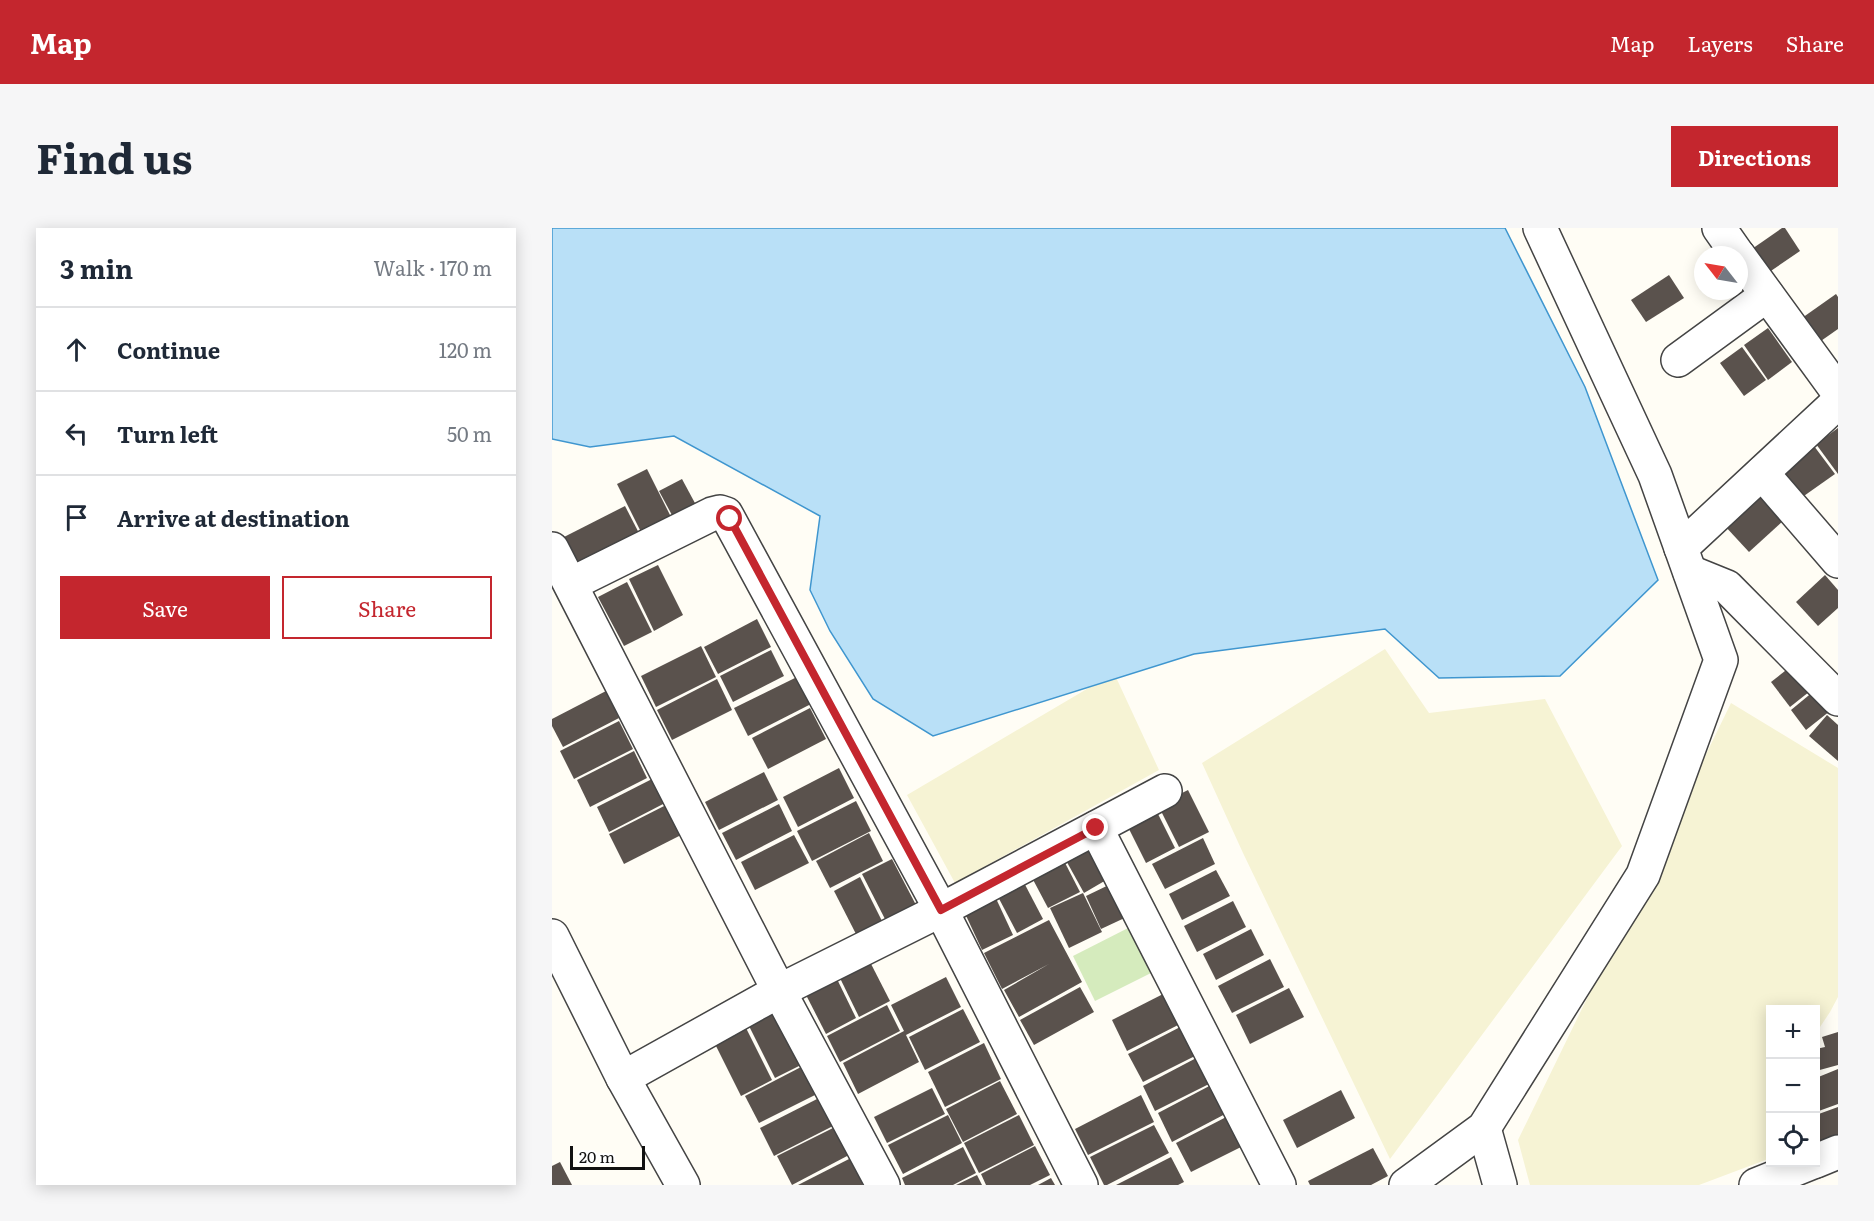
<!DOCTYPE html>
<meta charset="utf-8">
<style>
:root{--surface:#fff;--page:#f6f6f7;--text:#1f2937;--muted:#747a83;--line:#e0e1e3;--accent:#c4262e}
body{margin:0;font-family:Literata,serif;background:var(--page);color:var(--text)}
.controls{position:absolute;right:18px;bottom:18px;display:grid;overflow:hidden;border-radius:0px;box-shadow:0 3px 15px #0003}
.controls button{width:54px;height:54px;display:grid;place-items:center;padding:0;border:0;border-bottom:2px solid var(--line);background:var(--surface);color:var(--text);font:30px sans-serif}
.compass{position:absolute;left:1142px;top:18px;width:54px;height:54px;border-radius:50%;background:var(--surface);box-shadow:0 3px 15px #0003;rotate:301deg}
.scale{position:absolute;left:18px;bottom:15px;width:75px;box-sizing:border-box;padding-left:6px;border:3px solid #111;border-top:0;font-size:16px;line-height:21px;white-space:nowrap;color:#111;-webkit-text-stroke:4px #fff;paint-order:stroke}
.stop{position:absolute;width:18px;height:18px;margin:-14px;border:4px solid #c4262e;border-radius:50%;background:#fff}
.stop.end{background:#c4262e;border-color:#fff;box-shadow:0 2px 6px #0008}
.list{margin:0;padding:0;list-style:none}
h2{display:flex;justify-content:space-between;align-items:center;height:78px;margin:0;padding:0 24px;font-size:26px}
h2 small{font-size:20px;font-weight:400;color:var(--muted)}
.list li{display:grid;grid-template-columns:39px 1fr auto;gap:18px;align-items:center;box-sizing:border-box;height:84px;padding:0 24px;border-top:2px solid var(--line)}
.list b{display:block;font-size:22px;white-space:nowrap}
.list em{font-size:20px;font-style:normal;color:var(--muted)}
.actions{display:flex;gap:12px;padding:18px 24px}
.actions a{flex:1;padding:14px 0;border:2px solid var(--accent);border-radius:0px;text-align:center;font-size:21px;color:var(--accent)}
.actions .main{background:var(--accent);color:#fff}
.icon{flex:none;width:33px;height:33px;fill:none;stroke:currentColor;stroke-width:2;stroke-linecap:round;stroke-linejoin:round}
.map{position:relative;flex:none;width:1286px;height:957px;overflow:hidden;border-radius:0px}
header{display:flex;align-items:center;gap:36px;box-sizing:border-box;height:84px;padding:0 30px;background:var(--accent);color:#fff}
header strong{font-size:28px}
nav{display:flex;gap:33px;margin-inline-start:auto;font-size:21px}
.intro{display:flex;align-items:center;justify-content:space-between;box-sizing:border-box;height:144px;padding:0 36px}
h1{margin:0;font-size:42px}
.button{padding:15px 27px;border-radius:0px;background:var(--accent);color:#fff;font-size:21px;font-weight:700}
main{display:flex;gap:36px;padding:0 36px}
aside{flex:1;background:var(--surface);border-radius:0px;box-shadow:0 3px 15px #0003}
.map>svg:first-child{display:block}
</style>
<header>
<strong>Map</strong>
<nav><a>Map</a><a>Layers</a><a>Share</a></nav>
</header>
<div class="intro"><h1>Find us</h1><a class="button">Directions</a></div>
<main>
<aside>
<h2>3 min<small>Walk · 170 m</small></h2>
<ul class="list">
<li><svg class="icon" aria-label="ahead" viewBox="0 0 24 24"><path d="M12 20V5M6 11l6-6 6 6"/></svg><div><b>Continue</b></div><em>120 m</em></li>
<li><svg class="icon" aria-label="left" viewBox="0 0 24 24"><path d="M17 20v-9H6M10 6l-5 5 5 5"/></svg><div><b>Turn left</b></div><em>50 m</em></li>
<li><svg class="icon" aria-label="arrive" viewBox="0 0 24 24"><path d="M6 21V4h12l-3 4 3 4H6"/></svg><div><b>Arrive at destination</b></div></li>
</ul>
<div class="actions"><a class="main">Save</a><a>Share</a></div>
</aside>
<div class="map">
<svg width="1286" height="957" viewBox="0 0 1286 957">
<rect width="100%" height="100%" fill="#fffdf5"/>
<g fill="#f6f3d4">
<path d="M 833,421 L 877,485 L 993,471 L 1070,618 L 838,931 L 691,625 L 650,535 Z"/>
<path d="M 562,445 L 607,542 L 403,655 L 355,567 Z"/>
<path d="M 1179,475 L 1286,540 L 1286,769 L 1278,784 L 1264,805 L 1264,782 L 1218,782 L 1218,919 L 1216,931 L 1147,957 L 978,957 L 966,912 Z"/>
</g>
<path fill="#d5ebbd" d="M 582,697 L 605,742 L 543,773 L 521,728 Z"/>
<path fill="#b9e0f7" stroke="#3f96cf" stroke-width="1.5" d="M 0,0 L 953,0 L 1033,159 L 1106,352 L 1008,448 L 887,450 L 833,401 L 642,426 L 381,508 L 321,471 L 278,403 L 258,362 L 268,288 L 122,208 L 38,219 L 0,211 Z"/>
<g fill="#5a524d">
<path d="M 1230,0 L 1233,0 L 1248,23 L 1213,47 L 1197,23 Z"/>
<path d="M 1117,47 L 1132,70 L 1094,94 L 1079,72 Z"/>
<path d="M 1284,66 L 1286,69 L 1286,101 L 1266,115 L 1250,90 Z"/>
<path d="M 1216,100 L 1240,134 L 1216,152 L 1192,117 Z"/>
<path d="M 1190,119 L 1214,152 L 1192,168 L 1168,135 Z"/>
<path d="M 1286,200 L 1286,246 L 1264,216 Z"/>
<path d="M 1262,218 L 1283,246 L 1249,270 L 1228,242 Z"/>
<path d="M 95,241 L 120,291 L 90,306 L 65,256 Z"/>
<path d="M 130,251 L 144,277 L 121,289 L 107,263 Z"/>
<path d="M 1206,265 L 1231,293 L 1197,324 L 1172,297 Z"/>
<path d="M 73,278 L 89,309 L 28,341 L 12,309 Z"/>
<path d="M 106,337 L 131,387 L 102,403 L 77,351 Z"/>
<path d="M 1273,347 L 1286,362 L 1286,380 L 1266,398 L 1244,374 Z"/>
<path d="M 75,354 L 100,404 L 72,418 L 46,369 Z"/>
<path d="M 205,391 L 219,419 L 166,446 L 152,419 Z"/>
<path d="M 149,418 L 164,449 L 104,479 L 89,448 Z"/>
<path d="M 219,422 L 232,448 L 181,474 L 168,448 Z"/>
<path d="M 1243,435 L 1262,460 L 1238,479 L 1219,454 Z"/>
<path d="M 247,448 L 261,475 L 196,508 L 182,480 Z"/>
<path d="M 165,451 L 180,482 L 120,512 L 105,482 Z"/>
<path d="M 54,463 L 67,490 L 11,519 L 0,498 L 0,491 Z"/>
<path d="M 1262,463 L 1278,483 L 1254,502 L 1239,482 Z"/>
<path d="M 258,480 L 274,511 L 216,541 L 200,510 Z"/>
<path d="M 1275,487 L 1286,497 L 1286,533 L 1257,508 Z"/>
<path d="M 67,493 L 81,521 L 22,551 L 8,523 Z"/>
<path d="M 82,523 L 95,550 L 38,579 L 25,552 Z"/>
<path d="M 287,540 L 302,570 L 246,599 L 231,569 Z"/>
<path d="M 212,544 L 226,572 L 167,602 L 153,574 Z"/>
<path d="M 102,550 L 115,574 L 57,604 L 45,579 Z"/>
<path d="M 636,562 L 657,604 L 627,619 L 606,577 Z"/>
<path d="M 304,573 L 319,603 L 260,633 L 245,603 Z"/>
<path d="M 118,575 L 133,605 L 72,636 L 57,606 Z"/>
<path d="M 227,576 L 240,603 L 184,632 L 170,605 Z"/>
<path d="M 603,580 L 623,620 L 594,635 L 574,595 Z"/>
<path d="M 317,605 L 331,633 L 278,660 L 264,633 Z"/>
<path d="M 242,607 L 257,635 L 203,662 L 189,634 Z"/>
<path d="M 540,610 L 561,648 L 532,665 L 511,627 Z"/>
<path d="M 651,610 L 663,636 L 613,661 L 600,636 Z"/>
<path d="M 509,627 L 528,664 L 496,680 L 477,644 Z"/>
<path d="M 340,631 L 364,677 L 334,693 L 310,646 Z"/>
<path d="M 664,642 L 678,668 L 630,692 L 617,666 Z"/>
<path d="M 308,649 L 330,693 L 304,706 L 282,663 Z"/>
<path d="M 469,649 L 491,691 L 465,705 L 443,663 Z"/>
<path d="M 563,654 L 579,687 L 549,701 L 534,668 Z"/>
<path d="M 441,664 L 461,707 L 430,722 L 410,679 Z"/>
<path d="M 531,665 L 550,704 L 517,720 L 498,680 Z"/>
<path d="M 681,673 L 694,699 L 645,724 L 632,698 Z"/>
<path d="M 497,692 L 530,754 L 467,789 L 452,762 L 497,736 L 450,761 L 432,725 Z"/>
<path d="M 699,701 L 712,727 L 664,752 L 651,726 Z"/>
<path d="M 316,730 L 338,773 L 307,789 L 286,746 Z"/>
<path d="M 718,731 L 732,759 L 680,785 L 666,758 Z"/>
<path d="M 283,747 L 304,790 L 274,806 L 252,763 Z"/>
<path d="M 394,749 L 409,779 L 354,807 L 367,834 L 306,866 L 291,835 L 352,803 L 339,777 Z"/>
<path d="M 528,759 L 542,784 L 482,817 L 468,792 Z"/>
<path d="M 737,760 L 752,789 L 698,816 L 684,787 Z"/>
<path d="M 617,763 L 632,794 L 575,823 L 560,792 Z"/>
<path d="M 335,777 L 348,803 L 288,834 L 275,808 Z"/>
<path d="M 411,781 L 428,814 L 373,842 L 357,809 Z"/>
<path d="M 224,782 L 251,836 L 223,850 L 196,796 Z"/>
<path d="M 634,796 L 649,825 L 591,854 L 576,826 Z"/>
<path d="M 193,798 L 220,852 L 189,868 L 162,814 Z"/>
<path d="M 1286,804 L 1286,837 L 1264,843 L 1264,821 L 1273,819 L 1270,809 Z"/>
<path d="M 432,815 L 449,851 L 393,879 L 376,844 Z"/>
<path d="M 650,827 L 663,853 L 603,883 L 591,858 Z"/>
<path d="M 249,839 L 263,867 L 207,895 L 193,868 Z"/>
<path d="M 1286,841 L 1286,876 L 1264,884 L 1264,850 Z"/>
<path d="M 448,853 L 465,886 L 411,914 L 394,881 Z"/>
<path d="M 663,855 L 677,884 L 620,914 L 606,885 Z"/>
<path d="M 380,860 L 393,886 L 335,915 L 322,889 Z"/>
<path d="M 789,862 L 803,890 L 745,920 L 731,892 Z"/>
<path d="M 589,867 L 602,894 L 536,927 L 523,901 Z"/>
<path d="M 267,870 L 281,898 L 222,928 L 208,900 Z"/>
<path d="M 1286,879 L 1286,920 L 1264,922 L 1264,887 Z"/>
<path d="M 680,886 L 695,916 L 639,944 L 624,915 Z"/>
<path d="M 396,887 L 410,915 L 351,946 L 336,917 Z"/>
<path d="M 467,887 L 482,917 L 427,945 L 412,915 Z"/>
<path d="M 602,897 L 617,925 L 555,957 L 552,957 L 538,929 Z"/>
<path d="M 283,899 L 297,927 L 240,957 L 225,928 Z"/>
<path d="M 483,918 L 498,947 L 478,957 L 434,957 L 429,946 Z"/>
<path d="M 411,919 L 424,945 L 401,957 L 353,957 L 350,950 Z"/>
<path d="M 821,920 L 836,948 L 819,957 L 758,957 L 756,953 Z"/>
<path d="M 619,929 L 632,954 L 626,957 L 564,957 Z"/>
<path d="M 299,930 L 312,956 L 310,957 L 246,957 Z"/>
<path d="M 8,934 L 20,957 L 0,957 L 0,938 Z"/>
<path d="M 425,947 L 430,957 L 404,957 Z"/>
<path d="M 499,950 L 503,957 L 486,957 Z"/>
</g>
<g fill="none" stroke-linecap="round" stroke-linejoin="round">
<g stroke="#444" stroke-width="36">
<g id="minor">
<path d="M 1167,0 L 1186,27"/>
<path d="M 1187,28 L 1286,164"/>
<path d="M 1126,132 L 1215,67"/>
<path d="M 1210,245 L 1286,333"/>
<path d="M 1129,320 L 1286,174"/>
<path d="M 0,321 L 227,763 L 331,957"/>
<path d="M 1138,344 L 1175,359 L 1286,471"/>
<path d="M 19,356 L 160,286 L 168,284 L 174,286 L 389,682 L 529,957"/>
<path d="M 544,600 L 727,957"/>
<path d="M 0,708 L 71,850 L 131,957"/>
<path d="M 71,850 L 227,763 L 389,682 L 613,563"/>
<path d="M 932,900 L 948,957"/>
<path d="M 1264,933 L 1286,924"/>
<path d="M 854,957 L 932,900 L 1091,647 L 1169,432 L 1103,247 L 988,0"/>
<path d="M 1204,957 L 1261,934"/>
</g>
</g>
<use href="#minor" stroke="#fff" stroke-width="33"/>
</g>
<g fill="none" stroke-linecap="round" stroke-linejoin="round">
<path stroke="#c4262e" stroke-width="8" d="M 178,291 L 389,682 L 544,600"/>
</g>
</svg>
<div class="controls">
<button>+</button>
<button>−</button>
<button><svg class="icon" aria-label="locate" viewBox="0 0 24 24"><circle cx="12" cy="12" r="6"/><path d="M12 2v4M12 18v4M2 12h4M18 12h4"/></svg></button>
</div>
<svg class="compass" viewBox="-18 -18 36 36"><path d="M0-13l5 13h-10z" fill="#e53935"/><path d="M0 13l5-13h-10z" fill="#747a83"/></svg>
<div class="scale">20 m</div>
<div class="stop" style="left:178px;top:291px"></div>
<div class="stop end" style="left:544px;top:600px"></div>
</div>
</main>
